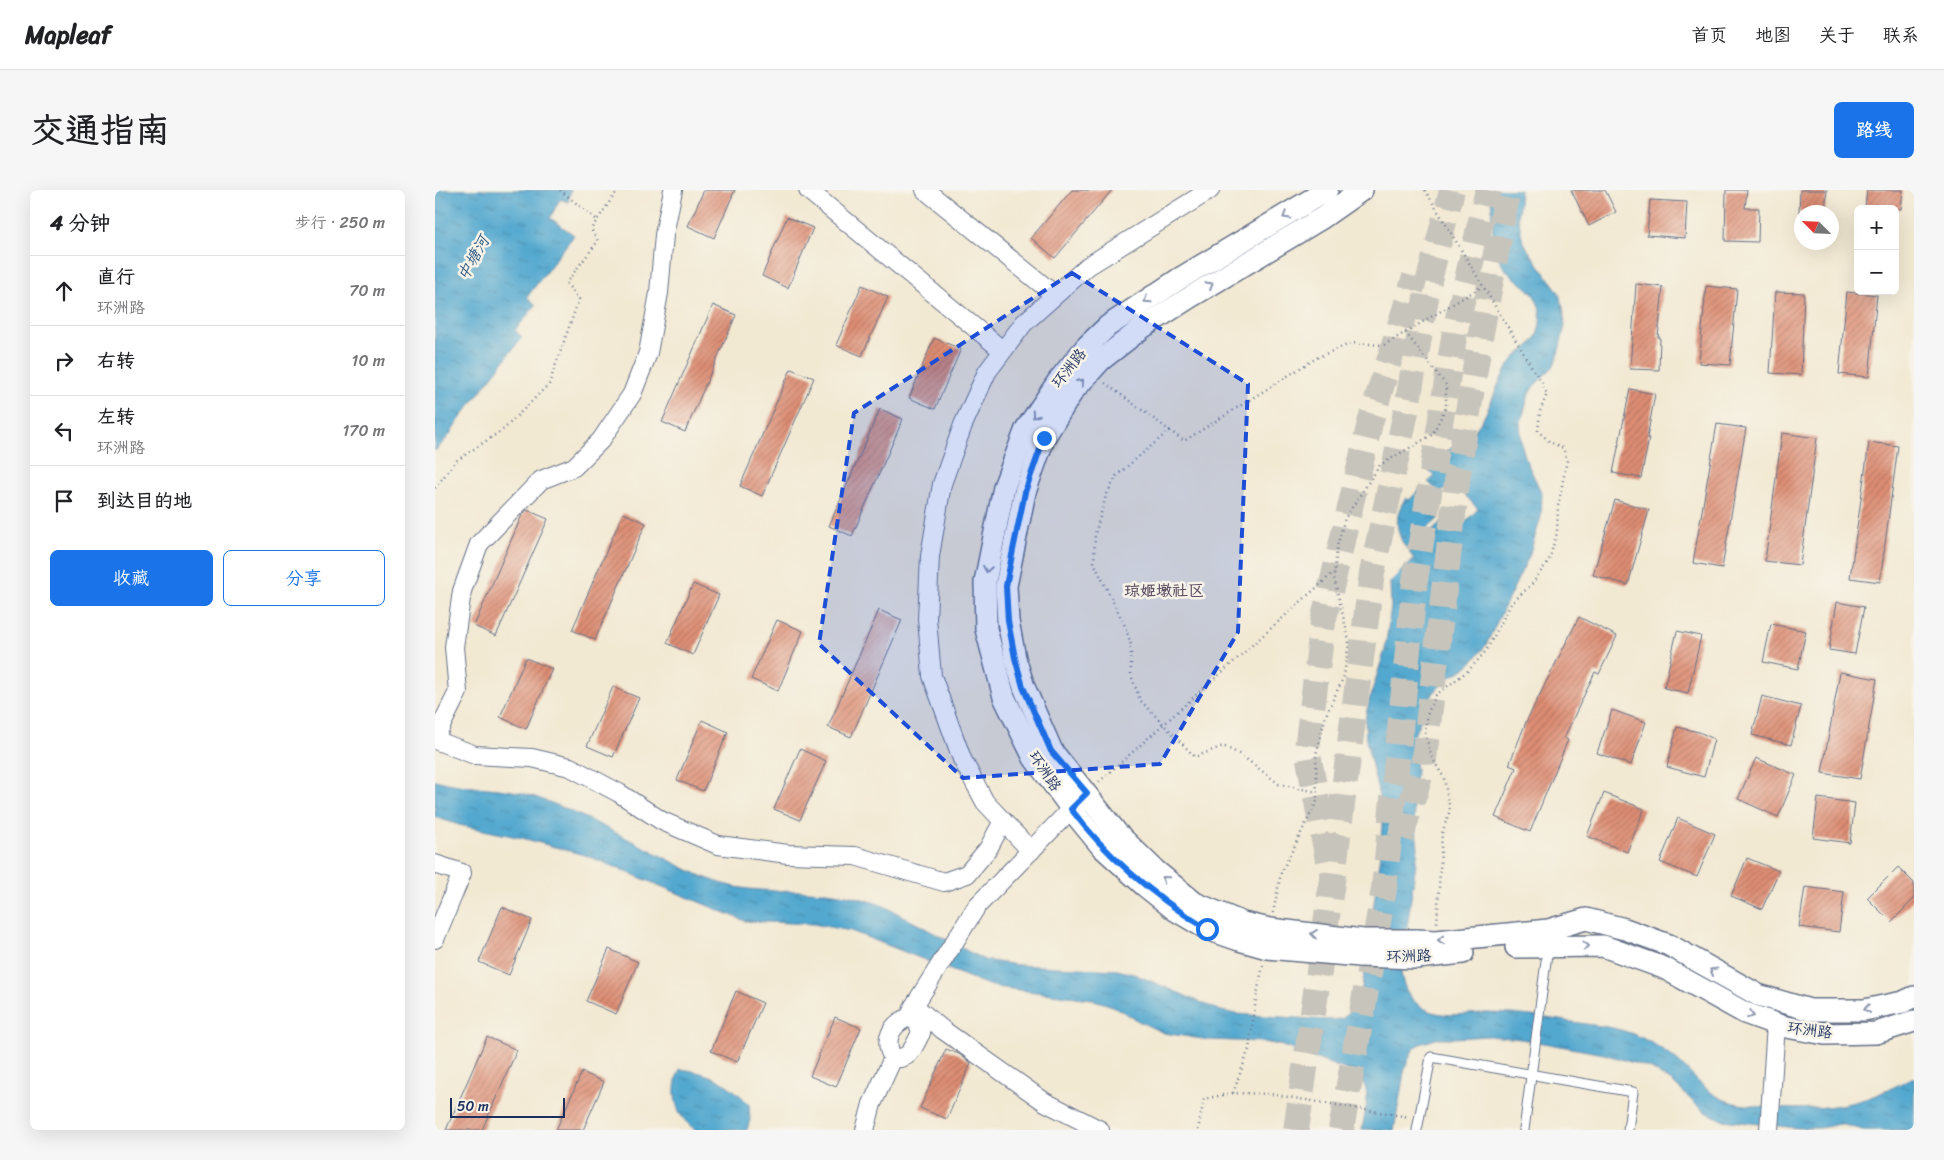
<!DOCTYPE html>
<html lang="zh">
<meta charset="utf-8">
<style>
:root{--surface:#fff;--page:#f6f6f6;--text:#202124;--muted:#757577;--line:#e0e0e0;--accent:#1a73e8}
body{margin:0;font-family:Sriracha,"LXGW WenKai TC",sans-serif;background:var(--page);color:var(--text)}
.controls{position:absolute;right:15px;top:15px;display:grid;overflow:hidden;border-radius:8px;box-shadow:0 5px 20px #0002}
.controls button{width:45px;height:45px;display:grid;place-items:center;padding:0;border:0;border-bottom:1px solid var(--line);background:var(--surface);color:var(--text);font:25px sans-serif}
.compass{position:absolute;left:1359px;top:15px;width:45px;height:45px;border-radius:50%;background:var(--surface);box-shadow:0 5px 20px #0002;rotate:294deg}
.scale{position:absolute;left:15px;bottom:12px;width:115px;box-sizing:border-box;padding-left:5px;border:2px solid #1b2f5e;border-top:0;font-size:14px;line-height:18px;white-space:nowrap;color:#1b2f5e;-webkit-text-stroke:4px #f7f3e8;paint-order:stroke}
.stop{position:absolute;width:15px;height:15px;margin:-11px;border:4px solid #1a73e8;border-radius:50%;background:#fff}
.stop.end{background:#1a73e8;border-color:#fff;box-shadow:0 1px 5px #0008}
.list{margin:0;padding:0;list-style:none}
h2{display:flex;justify-content:space-between;align-items:center;height:65px;margin:0;padding:0 20px;font-size:21px}
h2 small{font-size:16px;font-weight:400;color:var(--muted)}
.list li{display:grid;grid-template-columns:32px 1fr auto;gap:15px;align-items:center;box-sizing:border-box;height:70px;padding:0 20px;border-top:1px solid var(--line)}
.list b{display:block;font-size:19px;white-space:nowrap}
.list p{margin:0;font-size:16px;white-space:nowrap;color:var(--muted)}
.list em{font-size:16px;font-style:normal;color:var(--muted)}
.actions{display:flex;gap:10px;padding:15px 20px}
.actions a{flex:1;padding:11px 0;border:1px solid var(--accent);border-radius:8px;text-align:center;font-size:18px;color:var(--accent)}
.actions .main{background:var(--accent);color:#fff}
.icon{flex:none;width:28px;height:28px;fill:none;stroke:currentColor;stroke-width:2;stroke-linecap:round;stroke-linejoin:round}
.map{position:relative;flex:none;width:1479px;height:940px;overflow:hidden;border-radius:8px}
header{display:flex;align-items:center;gap:30px;box-sizing:border-box;height:70px;padding:0 25px;background:var(--surface);border-bottom:1px solid var(--line)}
header strong{font-size:24px}
nav{display:flex;gap:28px;margin-inline-start:auto;font-size:18px}
.intro{display:flex;align-items:center;justify-content:space-between;box-sizing:border-box;height:120px;padding:0 30px}
h1{margin:0;font-size:35px}
.button{padding:12px 22px;border-radius:8px;background:var(--accent);color:#fff;font-size:18px;font-weight:700}
main{display:flex;gap:30px;padding:0 30px}
aside{flex:1;background:var(--surface);border-radius:8px;box-shadow:0 5px 20px #0002}
.map>svg:first-child{display:block}
</style>
<header>
<strong>Mapleaf</strong>
<nav><a>首页</a><a>地图</a><a>关于</a><a>联系</a></nav>
</header>
<div class="intro"><h1>交通指南</h1><a class="button">路线</a></div>
<main>
<aside>
<h2>4 分钟<small>步行 · 250 m</small></h2>
<ul class="list">
<li><svg class="icon" aria-label="ahead" viewBox="0 0 24 24"><path d="M12 20V5M6 11l6-6 6 6"/></svg><div><b>直行</b><p>环洲路</p></div><em>70 m</em></li>
<li><svg class="icon" aria-label="right" viewBox="0 0 24 24"><path d="M7 20v-9h11M14 6l5 5-5 5"/></svg><div><b>右转</b></div><em>10 m</em></li>
<li><svg class="icon" aria-label="left" viewBox="0 0 24 24"><path d="M17 20v-9H6M10 6l-5 5 5 5"/></svg><div><b>左转</b><p>环洲路</p></div><em>170 m</em></li>
<li><svg class="icon" aria-label="arrive" viewBox="0 0 24 24"><path d="M6 21V4h12l-3 4 3 4H6"/></svg><div><b>到达目的地</b></div></li>
</ul>
<div class="actions"><a class="main">收藏</a><a>分享</a></div>
</aside>
<div class="map">
<svg width="1479" height="940" viewBox="0 0 1479 940">
<defs>
<pattern id="water-ripples" width="26" height="14" patternUnits="userSpaceOnUse" patternTransform="scale(1.25)"><rect width="26" height="14" fill="#53a8cf"/><path d="M2 4q2-2 4 0t4 0M15 11q2-2 4 0t4 0" fill="none" stroke="#4489ab"/></pattern>
<pattern id="building-hatch" width="6" height="6" patternUnits="userSpaceOnUse" patternTransform="scale(1.25)"><rect width="6" height="6" fill="#de8d73"/><path d="M-1 1l2-2M0 6l6-6M5 7l2-2" fill="none" stroke="#b37462"/></pattern>
</defs>
<rect width="100%" height="100%" fill="#f7f3e8"/>
<filter id="ink" filterUnits="userSpaceOnUse"><feTurbulence type="fractalNoise" baseFrequency=".02" numOctaves="2"/><feDisplacementMap in="SourceGraphic" scale="10" xChannelSelector="R" yChannelSelector="G"/><feConvolveMatrix kernelMatrix="1 2 1 2 8 2 1 2 1" color-interpolation-filters="sRGB"/></filter>
<filter id="wash" filterUnits="userSpaceOnUse"><feTurbulence type="fractalNoise" baseFrequency=".0096" numOctaves="4" result="noise"/><feDisplacementMap in="SourceGraphic" scale="20" xChannelSelector="R" yChannelSelector="G"/><feGaussianBlur stdDeviation="1.12" result="paint"/><feColorMatrix in="noise" values="0 0 0 0 0 0 0 0 0 0 0 0 0 0 0 0 0 1.4 0 .05"/><feComposite in="paint" operator="in"/></filter>
<g filter="url(#wash)">
<rect width="100%" height="100%" fill="#f2e9d3"/>
<g fill="url(#water-ripples)" stroke="#376c96">
<path d="M 2,0 L 136,0 L 133,12 L 125,9 L 115,28 L 139,45 L 92,107 L 101,115 L 80,140 L 87,147 L 29,223 L 13,247 L 0,261 L 0,2 Z"/>
<path d="M 1055,0 L 1085,0 L 1083,27 L 1087,48 L 1093,60 L 1123,101 L 1128,117 L 1130,136 L 1122,168 L 1118,177 L 1098,197 L 1094,204 L 1085,235 L 1087,256 L 1091,270 L 1107,304 L 1106,327 L 1094,366 L 1051,455 L 1040,469 L 1029,479 L 1011,489 L 997,505 L 979,545 L 978,554 L 981,580 L 978,616 L 983,658 L 966,781 C 968,800 977,814 995,821 C 1012,828 1034,823 1052,823 C 1089,823 1127,831 1165,836 C 1193,839 1218,851 1240,869 C 1265,890 1274,911 1311,915 C 1353,921 1401,921 1441,905 C 1454,900 1466,893 1479,887 L 1479,940 L 1429,940 L 1405,934 L 1385,938 L 1363,938 L 1287,930 L 1267,920 L 1237,892 L 1215,878 L 1169,864 L 1086,849 L 1055,846 L 1001,849 L 985,854 L 978,860 L 970,877 L 959,940 L 927,939 C 931,917 940,892 914,881 L 845,855 L 829,852 L 774,850 L 729,843 L 705,832 L 678,816 L 656,809 L 561,797 L 551,794 L 416,741 L 378,734 L 310,731 L 153,666 L 87,648 L 24,635 L 0,627 L 0,590 C 33,600 68,595 100,607 C 141,621 178,642 217,661 C 240,673 264,687 289,694 C 322,704 356,699 390,702 C 411,704 430,709 449,716 L 549,770 L 583,775 L 682,780 L 699,784 L 786,821 L 801,824 L 892,830 L 907,829 L 915,821 L 927,798 L 945,670 L 947,633 L 944,606 L 931,550 L 930,530 L 934,510 L 950,460 L 956,417 L 955,392 L 979,369 L 974,362 L 1007,332 L 1018,344 L 1043,319 L 1018,292 L 1005,304 L 993,292 L 999,286 L 990,277 C 1005,263 1025,256 1039,241 C 1057,221 1060,192 1077,171 C 1084,162 1096,158 1101,147 C 1105,139 1107,126 1104,117 C 1100,99 1083,93 1072,81 C 1053,59 1059,26 1055,0 Z"/>
<path d="M 986,298 L 999,311 L 994,317 L 1004,328 L 971,358 C 960,342 959,323 971,308 L 974,310 Z"/>
<path d="M 245,879 C 276,883 292,892 314,914 L 315,930 L 312,940 L 260,940 C 256,936 249,931 246,925 C 238,912 238,893 245,879 Z"/>
</g>
<g id="blocks">
<g fill="url(#building-hatch)">
<path d="M 269,0 L 300,0 L 279,48 L 253,36 Z"/>
<path d="M 637,0 L 677,0 L 620,68 L 596,48 Z"/>
<path d="M 1136,0 L 1170,0 L 1181,22 L 1154,36 Z"/>
<path d="M 1291,0 L 1312,0 L 1310,18 L 1324,18 L 1323,52 L 1290,51 Z"/>
<path d="M 1365,0 L 1392,0 L 1390,22 L 1364,22 Z"/>
<path d="M 1432,0 L 1468,0 L 1466,19 L 1430,19 Z"/>
<path d="M 1215,10 L 1252,12 L 1250,48 L 1212,45 Z"/>
<path d="M 352,27 L 378,38 L 353,98 L 327,86 Z"/>
<path d="M 1201,94 L 1228,97 L 1223,147 L 1225,147 L 1224,180 L 1195,179 Z"/>
<path d="M 427,95 L 453,107 L 427,166 L 401,155 Z"/>
<path d="M 1271,96 L 1302,99 L 1295,175 L 1264,173 Z"/>
<path d="M 1340,102 L 1369,103 L 1366,185 L 1335,183 Z"/>
<path d="M 1412,102 L 1442,105 L 1434,187 L 1404,184 Z"/>
<path d="M 278,115 L 301,125 L 250,242 L 227,232 Z"/>
<path d="M 499,148 L 526,159 L 500,219 L 474,208 Z"/>
<path d="M 356,179 L 379,188 L 327,306 L 305,296 Z"/>
<path d="M 1195,199 L 1220,204 L 1212,248 L 1214,248 L 1206,288 L 1178,283 Z"/>
<path d="M 445,219 L 468,229 L 417,346 L 394,336 Z"/>
<path d="M 1282,234 L 1311,238 L 1287,378 L 1258,373 Z"/>
<path d="M 1347,243 L 1382,248 L 1365,375 L 1330,371 Z"/>
<path d="M 1434,252 L 1463,256 L 1445,392 L 1415,388 Z"/>
<path d="M 1180,310 L 1214,320 L 1193,395 L 1158,385 Z"/>
<path d="M 92,320 L 113,329 L 61,446 L 39,436 L 87,325 Z"/>
<path d="M 188,323 L 211,333 L 160,450 L 137,440 Z"/>
<path d="M 258,394 L 284,405 L 258,465 L 232,453 Z"/>
<path d="M 1402,412 L 1429,417 L 1420,464 L 1394,460 Z"/>
<path d="M 444,420 L 467,430 L 416,547 L 393,537 Z"/>
<path d="M 1144,427 L 1182,446 L 1164,484 L 1160,482 L 1129,548 L 1133,550 L 1095,642 L 1060,627 L 1081,578 L 1074,575 L 1091,532 Z"/>
<path d="M 342,430 L 368,441 L 343,501 L 316,489 Z"/>
<path d="M 1336,434 L 1371,441 L 1363,479 L 1328,472 Z"/>
<path d="M 1242,441 L 1266,446 L 1253,503 L 1229,498 Z"/>
<path d="M 91,468 L 117,479 L 91,539 L 65,527 Z"/>
<path d="M 1405,482 L 1442,489 L 1425,589 L 1387,583 Z"/>
<path d="M 178,497 L 204,508 L 178,567 L 152,556 Z"/>
<path d="M 1327,506 L 1366,516 L 1356,555 L 1317,545 Z"/>
<path d="M 1177,520 L 1211,532 L 1196,575 L 1162,563 Z"/>
<path d="M 267,530 L 293,542 L 268,601 L 242,590 Z"/>
<path d="M 1242,537 L 1264,542 L 1279,549 L 1269,587 L 1232,577 Z"/>
<path d="M 365,559 L 391,571 L 365,630 L 339,619 Z"/>
<path d="M 1321,568 L 1361,585 L 1343,627 L 1303,609 Z"/>
<path d="M 1169,603 L 1209,619 L 1192,662 L 1152,646 Z"/>
<path d="M 1383,608 L 1420,613 L 1415,653 L 1378,648 Z"/>
<path d="M 1243,628 L 1280,644 L 1262,687 L 1225,672 Z"/>
<path d="M 1312,668 L 1344,681 L 1327,719 L 1296,706 Z"/>
<path d="M 1463,677 L 1479,693 L 1479,709 L 1456,732 L 1432,708 Z"/>
<path d="M 1370,697 L 1409,702 L 1404,742 L 1364,737 Z"/>
<path d="M 67,717 L 97,730 L 74,785 L 44,772 Z"/>
<path d="M 174,759 L 203,772 L 181,824 L 151,811 Z"/>
<path d="M 301,801 L 328,813 L 302,872 L 276,861 Z"/>
<path d="M 400,827 L 426,838 L 401,897 L 375,886 Z"/>
<path d="M 52,847 L 82,860 L 47,940 L 11,940 Z"/>
<path d="M 511,859 L 524,864 L 536,873 L 512,929 L 485,918 Z"/>
<path d="M 147,882 L 169,892 L 148,940 L 121,940 Z"/>
</g>
</g>
</g>
<g filter="url(#ink)">
<use href="#blocks" fill-opacity="0" stroke="#667087" stroke-width="1"/>
<g fill="none" stroke-linecap="round" stroke-linejoin="round">
<g stroke="#c7c4bc" stroke-width="26" stroke-dasharray="26 13" stroke-linecap="butt">
<path d="M 965,648 L 988,577 L 1023,283 L 1047,137 L 1073,0"/>
<path d="M 893,670 L 872,559 L 888,432 L 935,233 L 980,87"/>
<path d="M 861,940 L 897,692 L 937,383 L 972,217 L 994,90 L 1017,0"/>
<path d="M 906,940 L 949,699 L 980,390 L 1020,141 L 1053,0"/>
</g>
<g stroke="#667087" stroke-width="11">
<g id="service">
<path d="M 982,940 L 996,867 L 1198,902 L 1193,940"/>
<path d="M 1089,940 L 1113,756"/>
</g>
</g>
<g stroke="#667087" stroke-width="20">
<g id="minor">
<path d="M 373,0 L 567,160"/>
<path d="M 490,0 L 620,105"/>
<path d="M 0,548 L 23,502 L 19,457 L 27,401 L 44,354 L 106,290 L 139,277 L 166,250 L 197,204 L 213,163 L 224,103 L 229,45 L 238,0"/>
<path d="M 0,550 L 40,565 L 97,568 L 135,577 L 184,603 L 227,631 L 283,655 L 353,664 L 420,666 L 509,692 L 532,684 L 553,659 L 568,631"/>
<path d="M 596,661 L 550,612 L 527,569 L 497,486 L 492,429 L 495,366 L 507,294 L 528,235 L 552,182 L 589,133 L 653,76 L 775,0"/>
<path d="M 0,674 L 27,683 L 0,749"/>
<path d="M 479,816 L 508,840 L 610,912 L 665,940"/>
<path d="M 458,868 C 476,870 478,857 486,843 L 483,833 L 475,827"/>
<path d="M 430,940 L 437,914 L 458,868 C 447,850 457,833 475,827 L 479,816 L 542,716 L 644,611"/>
<path d="M 1334,940 L 1341,834"/>
</g>
</g>
<g stroke="#667087" stroke-width="24">
<g id="tertiary">
<path d="M 892,0 L 744,89 L 673,136 L 651,157 L 624,190 L 591,239 L 569,297 L 550,392 L 551,439 L 569,507 L 599,568 L 644,629 L 667,657 L 710,696 L 740,720 L 772,739 L 804,750 L 832,758 L 925,766"/>
<path d="M 927,0 L 887,28 L 757,106 L 707,138 L 666,170 L 638,201 L 609,248 L 590,302 L 571,396 L 573,431 L 580,468 L 589,497 L 617,561 L 682,643 L 721,681 L 760,713 L 808,733 L 835,739 L 928,750"/>
<path d="M 981,750 L 1001,751 L 1113,740 L 1151,729 L 1190,739 L 1234,755 L 1323,805 L 1375,820 L 1429,820 L 1468,812 L 1479,807"/>
<path d="M 1081,757 L 1168,756 L 1229,778 L 1310,823 L 1346,836 L 1390,844 L 1441,843 L 1479,831"/>
<path d="M 981,768 L 1028,763"/>
</g>
</g>
<g stroke="#667087" stroke-width="2.5" stroke-dasharray="1 4" stroke-linecap="butt">
<path d="M 125,0 L 162,30"/>
<path d="M 990,0 L 1106,192 L 1112,204 L 1105,221 L 1103,241 L 1115,252 L 1128,258 L 1132,270 L 1123,316 L 1122,343 L 1114,370 L 1097,394 L 1076,414 L 1051,461 L 1034,480 L 1001,505 L 993,522 L 990,542 L 996,566 L 1009,588 L 1015,620 L 1007,643 L 1002,734"/>
<path d="M 670,193 L 749,251 L 883,167 L 917,153 L 949,155 L 1048,96"/>
<path d="M 735,240 L 682,285 L 671,306 L 660,344 L 659,373 L 690,436 L 696,455 L 696,485 L 705,510 L 760,567 L 788,556 L 806,565 L 844,594 L 882,602"/>
<path d="M 0,298 L 21,271 L 69,239 L 114,194 L 144,109 L 131,93 L 163,51 L 156,39 L 180,4 L 180,0"/>
<path d="M 664,592 L 899,382"/>
<path d="M 838,723 L 846,683 L 882,611 L 881,565 L 891,525 L 909,486 L 914,451 L 899,388 L 902,356 L 910,328 L 945,275 L 997,245 L 1011,217 L 1011,195 L 970,142"/>
<path d="M 798,903 L 814,859 L 821,809 L 828,775"/>
<path d="M 763,940 L 769,909 L 798,903 L 835,904 L 974,927"/>
</g>
<use href="#service" stroke="#fff" stroke-width="9"/>
<use href="#minor" stroke="#fff" stroke-width="18"/>
<use href="#tertiary" stroke="#fff" stroke-width="21"/>
<g stroke="#667087" stroke-width="24" stroke-linecap="butt">
<g id="tertiary-bridge">
<path d="M 928,750 L 981,750"/>
<path d="M 925,766 L 981,768"/>
</g>
</g>
<use href="#tertiary-bridge" stroke="#fff" stroke-width="21"/>
</g>
<defs><path id="oneway-chevron" d="M-2-3.5L2.5 0L-2 3.5" fill="none" stroke-width="1.6" stroke-linecap="round" stroke-linejoin="round" transform="scale(1.25)"/></defs>
<g stroke="#8d97ae">
<use href="#oneway-chevron" transform="translate(851 26) rotate(149)"/>
<use href="#oneway-chevron" transform="translate(775 95) rotate(-31)"/>
<use href="#oneway-chevron" transform="translate(712 110) rotate(147)"/>
<use href="#oneway-chevron" transform="translate(646 192) rotate(-48)"/>
<use href="#oneway-chevron" transform="translate(600 225) rotate(124)"/>
<use href="#oneway-chevron" transform="translate(552 379) rotate(99)"/>
<use href="#oneway-chevron" transform="translate(730 689) rotate(-141)"/>
<use href="#oneway-chevron" transform="translate(879 744) rotate(-173)"/>
<use href="#oneway-chevron" transform="translate(1006 750) rotate(176)"/>
<use href="#oneway-chevron" transform="translate(1151 756)"/>
<use href="#oneway-chevron" transform="translate(1278 781) rotate(-151)"/>
<use href="#oneway-chevron" transform="translate(1432 819) rotate(172)"/>
<use href="#oneway-chevron" transform="translate(1316 825) rotate(22)"/>
</g>
</g>
<g fill="none" stroke-linecap="round" stroke-linejoin="round" filter="url(#ink)">
<path stroke="#1a73e8" stroke-width="6" d="M 609,248 L 590,302 L 578,360 L 571,396 L 573,431 L 580,468 L 588,497 L 616,561 L 652,603 L 636,619 C 673,668 720,707 772,739"/>
</g>
<path fill="#1d4ed8" fill-opacity="0.2" stroke="#1d4ed8" stroke-width="4" stroke-dasharray="10 6" stroke-linejoin="round" d="M 637,83 L 813,194 L 803,442 L 725,574 L 528,588 L 384,454 L 419,223 Z"/>
<g text-anchor="middle" dominant-baseline="central" stroke-width="5" stroke-linejoin="round" paint-order="stroke">
<g font-size="15" fill="#1b2f5e" stroke="#f7f3e8">
<text transform="translate(634 178) rotate(-52)">环洲路</text>
<text transform="translate(610 581) rotate(56)">环洲路</text>
<text transform="translate(974 766) rotate(-1)">环洲路</text>
<text transform="translate(1375 840) rotate(7)">环洲路</text>
</g>
<g font-size="16" font-style="italic" fill="#2f5986" stroke="#f7f3e8">
<text transform="translate(38 68) rotate(-61)">中塘河</text>
</g>
<g font-size="16" font-weight="bold" fill="#5f5065" stroke="#f7f3e8">
<text x="729" y="400">琼姬墩社区</text>
</g>
</g>
</svg>
<div class="controls">
<button>+</button>
<button>−</button>
</div>
<svg class="compass" viewBox="-18 -18 36 36"><path d="M0-13l5 13h-10z" fill="#e53935"/><path d="M0 13l5-13h-10z" fill="#757577"/></svg>
<div class="scale">50 m</div>
<div class="stop" style="left:772px;top:739px"></div>
<div class="stop end" style="left:609px;top:248px"></div>
</div>
</main>
